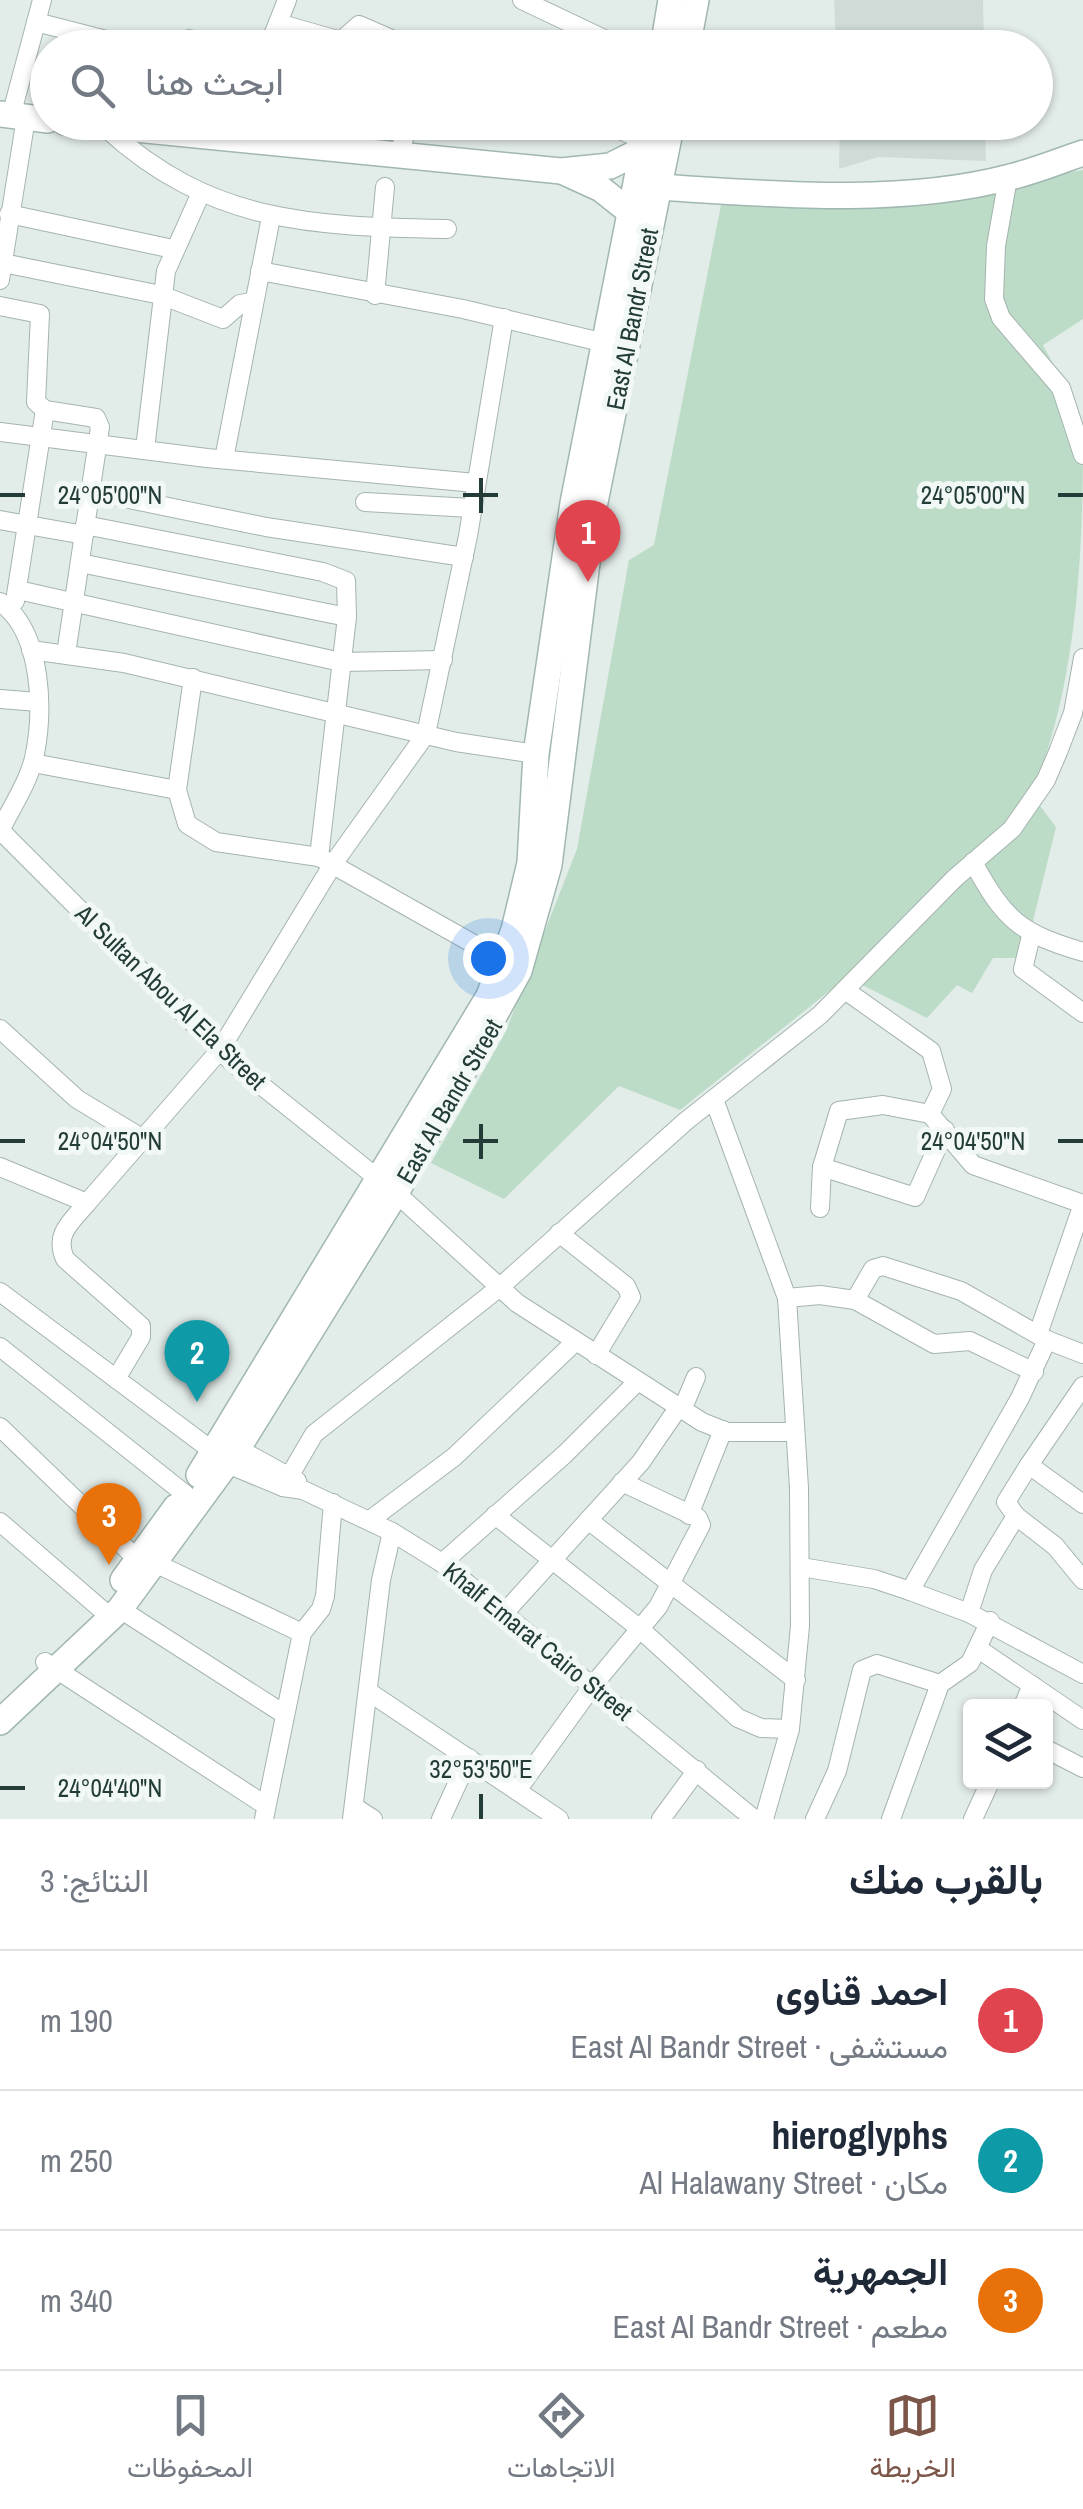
<!DOCTYPE html>
<html lang="ar">
<meta charset="utf-8">
<style>
:root{--surface:#fff;--page:#f2f2f3;--text:#1f2937;--muted:#747a83;--line:#e0e1e3;--accent:#7b5649}
body{margin:0;font-family:"Archivo Narrow",Vazirmatn,sans-serif;background:var(--page);color:var(--text);direction:rtl}
.controls{position:absolute;right:30px;bottom:30px;display:grid;overflow:hidden;border-radius:10px;box-shadow:0 2px 8px #0004}
.controls button{width:90px;height:90px;display:grid;place-items:center;padding:0;border:0;border-bottom:2px solid var(--line);background:var(--surface);color:var(--text);font:50px sans-serif}
.you{position:absolute;left:488px;top:958px;width:35px;height:35px;margin:-25px;border:8px solid #fff;border-radius:50%;background:#1a73e8;box-shadow:0 0 0 15px #1a73e833}
.badge{display:grid;place-items:center;width:65px;height:65px;border-radius:50%;background:var(--accent);color:#fff;font-size:32px;font-weight:700}
.pin{position:absolute;translate:-50% -82px;filter:drop-shadow(0 2px 5px #0008)}
.pin::after{content:'';position:absolute;top:52px;width:35px;height:30px;background:inherit;clip-path:polygon(0 0,100% 0,50% 100%)}
.list{margin:0;padding:0;list-style:none}
h2{display:flex;justify-content:space-between;align-items:center;height:130px;margin:0;padding:0 40px;font-size:42px}
h2 small{font-size:32px;font-weight:400;color:var(--muted)}
.list li{display:grid;grid-template-columns:65px 1fr auto;gap:30px;align-items:center;box-sizing:border-box;height:140px;padding:0 40px;border-top:2px solid var(--line)}
.list b{display:block;font-size:38px;white-space:nowrap}
.list p{margin:0;font-size:32px;white-space:nowrap;color:var(--muted)}
.list em{font-size:32px;font-style:normal;color:var(--muted)}
.icon{flex:none;width:55px;height:55px;fill:none;stroke:currentColor;stroke-width:2;stroke-linecap:round;stroke-linejoin:round}
.map{position:relative;flex:none;width:1083px;height:1819px;overflow:hidden;direction:ltr}
.search{position:absolute;background:var(--surface);box-shadow:0 2px 8px #0004;left:30px;right:30px;top:30px;height:110px;display:flex;align-items:center;gap:25px;box-sizing:border-box;padding:0 35px;border-radius:55px;color:var(--muted);font-size:38px}
.sheet{height:550px;background:var(--surface)}
nav{display:flex;justify-content:space-around;align-items:center;box-sizing:border-box;height:140px;border-top:2px solid var(--line);background:var(--surface);font-size:28px;color:var(--muted)}
nav a{display:grid;justify-items:center;gap:5px}
nav .on{color:var(--accent)}
.map>svg:first-child{display:block}
</style>
<div class="map">
<svg width="1083" height="1819" viewBox="0 0 1083 1819">
<rect width="100%" height="100%" fill="#e2ece8"/>
<g fill="#d0dbd7">
<path d="M 834,0 L 983,0 L 984,47 L 836,47 Z"/>
<path d="M 840,123 L 985,123 L 986,161 L 878,157 L 839,169 Z"/>
</g>
<path fill="#bcdcc7" d="M 1083,170 L 1083,319 L 1043,345 C 1059,375 1080,412 1083,445 C 1083,557 1076,691 1031,794 L 1056,827 L 1033,921 L 1017,958 L 993,958 L 972,993 L 957,985 L 927,1018 L 847,977 L 680,1110 L 619,1086 L 504,1199 L 431,1163 L 505,1033 L 577,849 L 629,560 L 654,545 L 721,205 L 872,202 Z"/>
<g fill="none" stroke-linecap="round" stroke-linejoin="round">
<g stroke="#a5b4af" stroke-width="20">
<g id="street">
<path d="M 522,0 L 623,48"/>
<path d="M 36,22 L 114,42"/>
<path d="M 278,23 L 341,41 L 359,25 L 412,48"/>
<path d="M 176,48 L 189,39 L 214,48"/>
<path d="M 268,48 L 287,0"/>
<path d="M 11,116 L 42,0"/>
<path d="M 599,122 L 645,140"/>
<path d="M 106,128 C 211,224 312,226 447,229"/>
<path d="M 397,158 L 410,122"/>
<path d="M 1008,178 L 996,246 L 994,299 L 1001,318 L 1061,388 L 1083,455"/>
<path d="M 9,214 L 173,249"/>
<path d="M 3,263 L 161,295 L 223,319 L 240,304 L 252,302"/>
<path d="M 260,271 L 463,309 L 605,343"/>
<path d="M 0,280 L 26,118"/>
<path d="M 375,295 L 385,187"/>
<path d="M 0,306 L 40,314 L 36,402 L 45,410 L 96,418 L 100,427 L 66,654"/>
<path d="M 0,432 L 207,458 L 475,483"/>
<path d="M 145,449 L 166,271 L 200,195"/>
<path d="M 224,459 L 271,217"/>
<path d="M 90,491 L 266,527 L 464,557"/>
<path d="M 365,502 L 471,508"/>
<path d="M 0,520 L 84,535"/>
<path d="M 85,525 L 323,572 L 346,581 L 347,617 L 319,857"/>
<path d="M 80,563 L 347,617"/>
<path d="M 18,590 L 341,662 L 443,660"/>
<path d="M 15,601 L 45,410"/>
<path d="M 0,602 C 43,632 44,712 34,758 C 28,783 11,808 0,831"/>
<path d="M 31,650 L 124,663 L 456,742 L 536,754"/>
<path d="M 193,678 L 177,790 L 187,824 L 216,842 L 319,857 L 504,961"/>
<path d="M 0,699 L 38,702"/>
<path d="M 33,763 L 177,790"/>
<path d="M 0,830 L 232,1062 L 396,1193 L 517,1303 L 702,1422 L 727,1432 L 792,1432"/>
<path d="M 973,862 C 1005,921 1020,933 1083,952"/>
<path d="M 1031,936 L 1023,969 L 1083,1013"/>
<path d="M 845,990 L 931,1051 L 942,1089 L 930,1114"/>
<path d="M 0,1029 L 77,1099 L 140,1137"/>
<path d="M 715,1102 L 787,1298 L 799,1488 L 800,1626 L 790,1729 L 764,1819"/>
<path d="M 0,1167 L 87,1203 L 220,1050 L 333,864 L 426,734 L 468,536 L 504,318"/>
<path d="M 822,1167 L 915,1197 L 945,1130"/>
<path d="M 87,1203 C 71,1222 54,1234 65,1259 L 141,1326 L 141,1337 L 116,1379"/>
<path d="M 820,1208 L 822,1167 L 839,1111 L 883,1105 L 930,1114 L 973,1165 L 1083,1204 L 1038,1334"/>
<path d="M 559,1233 L 626,1286 L 631,1297 L 596,1355"/>
<path d="M 0,1292 L 214,1452"/>
<path d="M 787,1298 L 820,1295 L 855,1300 L 873,1269 L 883,1266 L 961,1291 L 1047,1340 L 1083,1354"/>
<path d="M 855,1300 L 934,1344 L 970,1341 L 1034,1372"/>
<path d="M 0,1347 L 185,1494"/>
<path d="M 1083,1386 L 1029,1465 L 1083,1504"/>
<path d="M 682,1410 L 696,1377"/>
<path d="M 0,1427 L 138,1560"/>
<path d="M 228,1443 L 297,1481"/>
<path d="M 220,1461 L 283,1487 L 303,1490 L 392,1532 L 442,1563 L 754,1819"/>
<path d="M 1029,1465 L 1006,1502 L 1016,1516 L 983,1570 L 969,1613 L 1083,1674"/>
<path d="M 283,1487 L 314,1434 L 500,1287 L 686,1121 L 820,1015 L 955,878 L 1012,829 L 1046,780 L 1058,752 L 1073,713 L 1083,658"/>
<path d="M 495,1515 L 639,1628 L 738,1718 L 761,1728 L 790,1729"/>
<path d="M 689,1515 L 723,1430"/>
<path d="M 1016,1516 L 1055,1546 L 1083,1580"/>
<path d="M 370,1520 L 454,1457 L 575,1342"/>
<path d="M 588,1520 L 796,1680"/>
<path d="M 0,1522 L 101,1609"/>
<path d="M 442,1563 L 565,1454 L 637,1382"/>
<path d="M 157,1564 L 302,1633 L 264,1819"/>
<path d="M 801,1567 L 874,1579 L 910,1591 L 1020,1398 L 1047,1340"/>
<path d="M 910,1591 L 969,1613"/>
<path d="M 120,1609 L 284,1714"/>
<path d="M 506,1611 L 641,1462 L 678,1408"/>
<path d="M 302,1633 L 321,1609 L 325,1596 L 333,1503"/>
<path d="M 980,1650 L 1083,1720"/>
<path d="M 45,1662 L 265,1805"/>
<path d="M 369,1692 L 559,1819"/>
<path d="M 1023,1706 L 1032,1685"/>
<path d="M 1046,1749 L 1083,1768"/>
<path d="M 518,1789 L 594,1684 L 658,1607 L 701,1525 L 698,1518 L 622,1482"/>
<path d="M 356,1808 L 373,1819"/>
<path d="M 352,1819 L 381,1580 L 392,1532"/>
<path d="M 441,1819 L 469,1758"/>
<path d="M 661,1819 L 697,1770"/>
<path d="M 815,1819 L 837,1771 L 862,1670 L 877,1664 L 940,1684"/>
<path d="M 891,1819 L 940,1684 L 970,1663 L 990,1621"/>
<path d="M 973,1819 L 990,1782"/>
</g>
</g>
<g stroke="#a1b7b1" stroke-width="28">
<g id="secondary">
<path d="M 663,48 L 671,0"/>
<path d="M 687,48 L 696,0"/>
<path d="M 0,114 L 48,120"/>
<path d="M 65,122 L 561,171 L 610,166 L 642,150"/>
<path d="M 566,173 L 601,189 L 630,212"/>
<path d="M 658,187 C 770,194 900,206 1010,177 C 1035,171 1059,161 1083,153"/>
<path d="M 199,1475 L 489,996 L 514,930 L 530,863 L 536,754 L 573,503 L 648,122"/>
<path d="M 123,1580 L 176,1507"/>
<path d="M 0,1722 L 120,1609 L 238,1448 L 396,1193 L 519,971 L 549,865 L 594,507 L 672,122"/>
</g>
</g>
<use href="#street" stroke="#fff" stroke-width="18"/>
<use href="#secondary" stroke="#fff" stroke-width="25"/>
</g>
<path fill="none" stroke="#233c37" stroke-width="4" d="M 481,478 L 481,513M 0,495 L 25,495M 463,495 L 498,495M 1058,495 L 1083,495M 481,1124 L 481,1159M 0,1141 L 25,1141M 463,1141 L 498,1141M 1058,1141 L 1083,1141M 0,1788 L 25,1788M 481,1794 L 481,1819"/>
<g text-anchor="middle" dominant-baseline="central" stroke-width="10" stroke-linejoin="round" paint-order="stroke">
<g font-size="25" fill="#233c37" stroke="#f2f8f6">
<text transform="translate(632 319) rotate(-79)">East Al Bandr Street</text>
<text transform="translate(171 997) rotate(44)">Al Sultan Abou Al Ela Street</text>
<text transform="translate(449 1101) rotate(-60)">East Al Bandr Street</text>
<text transform="translate(538 1641) rotate(39)">Khalf Emarat Cairo Street</text>
</g>
</g>
<g font-size="25" text-anchor="middle" fill="#233c37" stroke="#f2f8f6" stroke-width="10" stroke-linejoin="round" paint-order="stroke">
<text x="110" y="504">24°05'00"N</text>
<text x="973" y="504">24°05'00"N</text>
<text x="110" y="1150">24°04'50"N</text>
<text x="973" y="1150">24°04'50"N</text>
<text x="481" y="1778">32°53'50"E</text>
<text x="110" y="1797">24°04'40"N</text>
</g>
</svg>
<div class="controls">
<button><svg class="icon" aria-label="layers" viewBox="0 0 24 24"><path d="M12 4l9 5-9 5-9-5zM3 14l9 5 9-5"/></svg></button>
</div>
<div class="you"></div>
<div class="pin badge" style="left:588px;top:582px;background:#e0444e">1</div>
<div class="pin badge" style="left:197px;top:1402px;background:#0f9aa8">2</div>
<div class="pin badge" style="left:109px;top:1565px;background:#e8710a">3</div>
<div class="search"><svg class="icon" aria-label="search" viewBox="0 0 24 24"><circle cx="10" cy="10" r="6"/><path d="M15 15l6 6"/></svg>ابحث هنا</div>
</div>
<section class="sheet">
<h2>بالقرب منك<small>النتائج: 3</small></h2>
<ul class="list">
<li><span class="badge" style="background:#e0444e">1</span><div><b>احمد قناوى</b><p>مستشفى · East Al Bandr Street</p></div><em>190 m</em></li>
<li><span class="badge" style="background:#0f9aa8">2</span><div><b>hieroglyphs</b><p>مكان · Al Halawany Street</p></div><em>250 m</em></li>
<li><span class="badge" style="background:#e8710a">3</span><div><b>الجمهرية</b><p>مطعم · East Al Bandr Street</p></div><em>340 m</em></li>
</ul>
</section>
<nav>
<a class="on"><svg class="icon" aria-label="map" viewBox="0 0 24 24"><path d="M3 6l6-2 6 2 6-2v14l-6 2-6-2-6 2zM9 4v14M15 6v14"/></svg>الخريطة</a>
<a><svg class="icon" aria-label="directions" viewBox="0 0 24 24"><path d="M12 3l9 9-9 9-9-9zM9 14v-3h6M13 9l2 2-2 2"/></svg>الاتجاهات</a>
<a><svg class="icon" aria-label="saved" viewBox="0 0 24 24"><path d="M7 4h10v16l-5-4-5 4z"/></svg>المحفوظات</a>
</nav>
